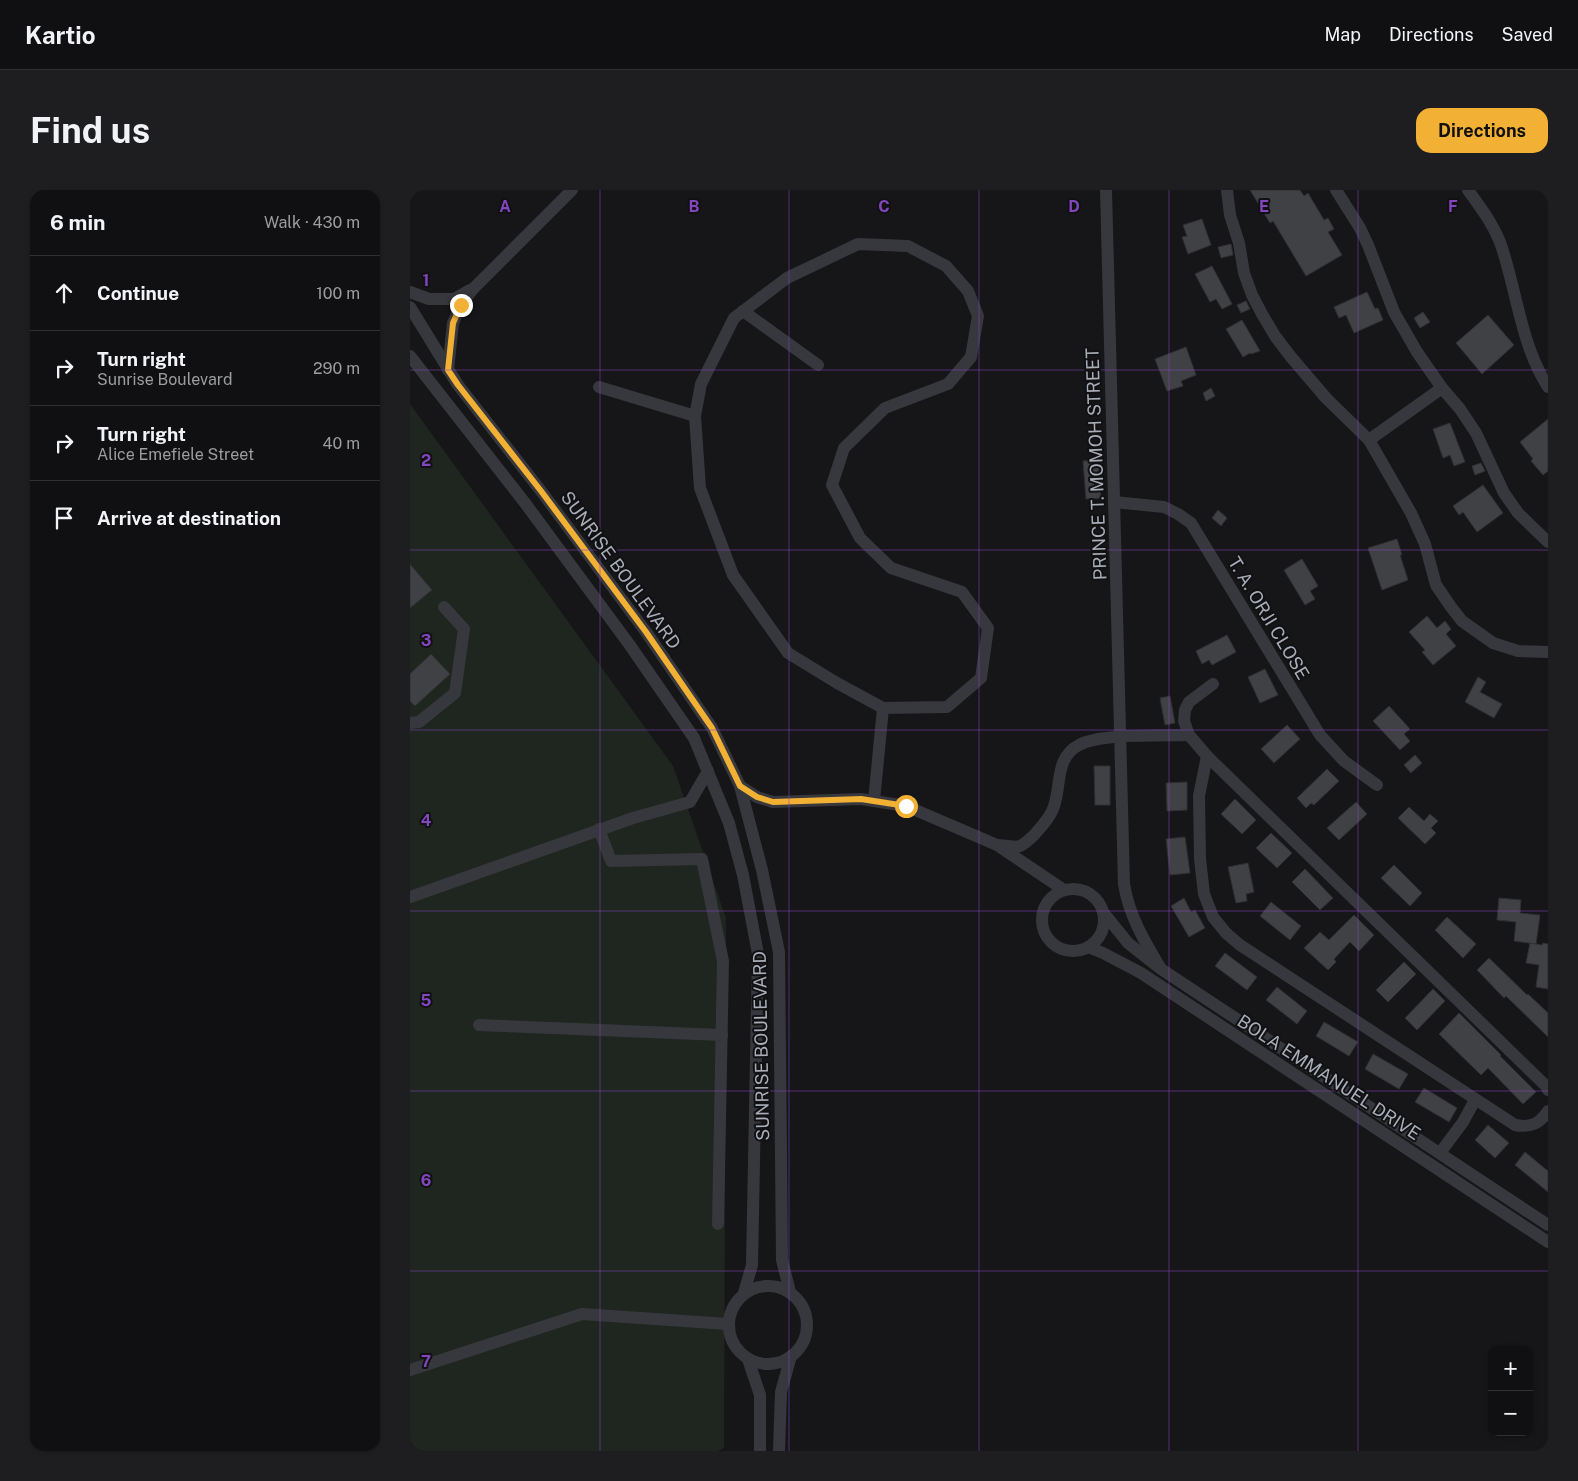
<!DOCTYPE html>
<meta charset="utf-8">
<style>
:root{--surface:#101012;--page:#1e1e20;--text:#f1f3f6;--muted:#9c9d9f;--line:#303032;--accent:#f2b134}
body{margin:0;font-family:"Public Sans",sans-serif;background:var(--page);color:var(--text)}
.controls{position:absolute;right:15px;bottom:15px;display:grid;overflow:hidden;border-radius:10px;box-shadow:0 1px 4px #0004}
.controls button{width:45px;height:45px;display:grid;place-items:center;padding:0;border:0;border-bottom:1px solid var(--line);background:var(--surface);color:var(--text);font:25px sans-serif}
.stop{position:absolute;width:15px;height:15px;margin:-11px;border:4px solid #f2b134;border-radius:50%;background:#fff}
.stop.end{background:#f2b134;border-color:#fff;box-shadow:0 1px 5px #0008}
.list{margin:0;padding:0;list-style:none}
h2{display:flex;justify-content:space-between;align-items:center;height:65px;margin:0;padding:0 20px;font-size:21px}
h2 small{font-size:16px;font-weight:400;color:var(--muted)}
.list li{display:grid;grid-template-columns:32px 1fr auto;gap:15px;align-items:center;box-sizing:border-box;height:75px;padding:0 20px;border-top:1px solid var(--line)}
.list b{display:block;font-size:19px;white-space:nowrap}
.list p{margin:0;font-size:16px;white-space:nowrap;color:var(--muted)}
.list em{font-size:16px;font-style:normal;color:var(--muted)}
.icon{flex:none;width:28px;height:28px;fill:none;stroke:currentColor;stroke-width:2;stroke-linecap:round;stroke-linejoin:round}
.map{position:relative;flex:none;width:1138px;height:1261px;overflow:hidden;border-radius:15px}
header{display:flex;align-items:center;gap:30px;box-sizing:border-box;height:70px;padding:0 25px;background:var(--surface);border-bottom:1px solid var(--line)}
header strong{font-size:24px}
nav{display:flex;gap:28px;margin-inline-start:auto;font-size:18px}
.intro{display:flex;align-items:center;justify-content:space-between;box-sizing:border-box;height:120px;padding:0 30px}
h1{margin:0;font-size:35px}
.button{padding:12px 22px;border-radius:15px;background:var(--accent);color:#111;font-size:18px;font-weight:700}
main{display:flex;gap:30px;padding:0 30px}
aside{flex:1;background:var(--surface);border-radius:15px;box-shadow:0 1px 4px #0004}
.map>svg:first-child{display:block}
</style>
<header>
<strong>Kartio</strong>
<nav><a>Map</a><a>Directions</a><a>Saved</a></nav>
</header>
<div class="intro"><h1>Find us</h1><a class="button">Directions</a></div>
<main>
<aside>
<h2>6 min<small>Walk · 430 m</small></h2>
<ul class="list">
<li><svg class="icon" aria-label="ahead" viewBox="0 0 24 24"><path d="M12 20V5M6 11l6-6 6 6"/></svg><div><b>Continue</b></div><em>100 m</em></li>
<li><svg class="icon" aria-label="right" viewBox="0 0 24 24"><path d="M7 20v-9h11M14 6l5 5-5 5"/></svg><div><b>Turn right</b><p>Sunrise Boulevard</p></div><em>290 m</em></li>
<li><svg class="icon" aria-label="right" viewBox="0 0 24 24"><path d="M7 20v-9h11M14 6l5 5-5 5"/></svg><div><b>Turn right</b><p>Alice Emefiele Street</p></div><em>40 m</em></li>
<li><svg class="icon" aria-label="arrive" viewBox="0 0 24 24"><path d="M6 21V4h12l-3 4 3 4H6"/></svg><div><b>Arrive at destination</b></div></li>
</ul>
</aside>
<div class="map">
<svg width="1138" height="1261" viewBox="0 0 1138 1261">
<rect width="100%" height="100%" fill="#161618"/>
<path fill="#1e261f" d="M 0,214 L 263,576 L 316,728 L 314,1258 L 308,1261 L 0,1261 Z"/>
<g fill="#404145" stroke="#303034">
<path d="M 840,0 L 890,0 L 894,6 L 898,3 L 914,30 L 918,28 L 924,39 L 918,42 L 932,65 L 896,86 L 863,31 L 860,33 Z"/>
<path d="M 792,29 L 801,55 L 778,64 L 772,47 L 777,46 L 773,35 Z"/>
<path d="M 821,54 L 823,65 L 811,68 L 808,57 Z"/>
<path d="M 802,76 L 822,114 L 812,119 L 806,109 L 800,112 L 785,84 Z"/>
<path d="M 957,102 L 965,119 L 968,118 L 973,130 L 944,143 L 936,125 L 929,128 L 924,117 Z"/>
<path d="M 836,111 L 840,119 L 831,123 L 827,115 Z"/>
<path d="M 1013,122 L 1020,132 L 1010,138 L 1004,128 Z"/>
<path d="M 1078,125 L 1104,155 L 1072,184 L 1046,153 Z"/>
<path d="M 832,130 L 850,161 L 841,164 L 840,163 L 833,167 L 816,139 Z"/>
<path d="M 776,157 L 786,185 L 771,191 L 773,196 L 757,201 L 745,169 Z"/>
<path d="M 801,198 L 805,206 L 796,211 L 793,203 Z"/>
<path d="M 1138,229 L 1138,281 L 1133,285 L 1121,271 L 1123,269 L 1110,252 Z"/>
<path d="M 1040,233 L 1055,272 L 1044,276 L 1040,265 L 1033,268 L 1023,239 Z"/>
<path d="M 688,270 L 691,308 L 676,309 L 673,271 Z"/>
<path d="M 1071,273 L 1075,281 L 1065,285 L 1062,276 Z"/>
<path d="M 1073,295 L 1093,323 L 1067,342 L 1053,322 L 1049,325 L 1043,316 Z"/>
<path d="M 808,320 L 817,328 L 811,336 L 802,328 Z"/>
<path d="M 987,349 L 992,365 L 990,365 L 998,390 L 972,400 L 958,358 Z"/>
<path d="M 892,369 L 908,396 L 900,401 L 905,409 L 895,415 L 874,380 Z"/>
<path d="M 0,374 L 22,400 L 0,418 Z"/>
<path d="M 1017,426 L 1027,438 L 1035,431 L 1041,439 L 1036,444 L 1046,456 L 1023,475 L 1012,462 L 1015,460 L 999,442 Z"/>
<path d="M 817,445 L 826,462 L 802,475 L 799,470 L 792,474 L 786,461 Z"/>
<path d="M 21,464 L 40,484 L 5,516 L 0,511 L 0,484 Z"/>
<path d="M 855,479 L 868,505 L 850,513 L 838,487 Z"/>
<path d="M 1068,487 L 1076,492 L 1070,502 L 1092,514 L 1084,528 L 1055,512 Z"/>
<path d="M 760,506 L 765,533 L 755,535 L 750,508 Z"/>
<path d="M 979,516 L 1000,539 L 994,544 L 1000,551 L 990,560 L 963,531 Z"/>
<path d="M 877,535 L 890,549 L 864,573 L 851,559 Z"/>
<path d="M 1005,565 L 1012,573 L 1001,583 L 994,575 Z"/>
<path d="M 684,576 L 700,576 L 700,615 L 685,615 Z"/>
<path d="M 917,579 L 929,591 L 904,615 L 901,613 L 896,618 L 887,608 Z"/>
<path d="M 777,592 L 777,620 L 757,621 L 756,593 Z"/>
<path d="M 825,609 L 846,630 L 832,644 L 811,624 Z"/>
<path d="M 946,612 L 957,624 L 929,650 L 917,638 Z"/>
<path d="M 999,617 L 1014,631 L 1020,624 L 1028,631 L 1021,638 L 1026,643 L 1015,654 L 988,628 Z"/>
<path d="M 861,643 L 882,663 L 867,678 L 846,658 Z"/>
<path d="M 775,647 L 780,683 L 760,685 L 756,649 Z"/>
<path d="M 838,673 L 844,702 L 836,704 L 837,711 L 826,713 L 818,677 Z"/>
<path d="M 984,675 L 1012,703 L 1000,716 L 971,688 Z"/>
<path d="M 895,679 L 923,708 L 910,720 L 882,692 Z"/>
<path d="M 774,708 L 781,722 L 785,720 L 795,738 L 779,747 L 761,716 Z"/>
<path d="M 1089,708 L 1111,710 L 1110,723 L 1130,725 L 1126,754 L 1104,751 L 1106,732 L 1087,730 Z"/>
<path d="M 861,712 L 891,736 L 880,750 L 850,726 Z"/>
<path d="M 944,725 L 964,745 L 949,761 L 940,752 L 924,769 L 926,772 L 918,780 L 894,758 L 910,742 L 919,750 Z"/>
<path d="M 1037,727 L 1066,754 L 1053,768 L 1025,740 Z"/>
<path d="M 1120,753 L 1132,755 L 1133,753 L 1138,754 L 1138,799 L 1126,797 L 1129,775 L 1116,773 Z"/>
<path d="M 815,763 L 847,787 L 837,800 L 805,776 Z"/>
<path d="M 1079,768 L 1117,805 L 1118,804 L 1138,823 L 1138,847 L 1096,806 L 1094,808 L 1067,780 Z"/>
<path d="M 994,772 L 1006,784 L 978,812 L 966,800 Z"/>
<path d="M 867,797 L 897,821 L 887,834 L 856,810 Z"/>
<path d="M 1023,799 L 1035,811 L 1007,840 L 995,828 Z"/>
<path d="M 1049,823 L 1091,865 L 1090,866 L 1126,902 L 1113,914 L 1078,878 L 1071,885 L 1029,844 Z"/>
<path d="M 914,832 L 948,852 L 939,866 L 906,846 Z"/>
<path d="M 963,864 L 998,884 L 989,899 L 955,879 Z"/>
<path d="M 1014,898 L 1047,918 L 1039,932 L 1005,912 Z"/>
<path d="M 1078,935 L 1099,953 L 1085,968 L 1065,950 Z"/>
<path d="M 1115,962 L 1138,981 L 1138,1002 L 1105,975 Z"/>
</g>
<g fill="none" stroke-linecap="round" stroke-linejoin="round">
<g stroke="#37383d" stroke-width="12">
<path d="M 696,0 L 714,694 C 719,726 735,752 751,779"/>
<path d="M 817,0 L 820,25 L 829,53 L 834,83 L 842,105 L 852,124 L 865,146 L 881,167 L 916,208 L 959,250 L 1001,323 L 1015,354 L 1026,395 L 1041,417 L 1052,431 L 1083,453 L 1108,461 L 1138,462"/>
<path d="M 926,0 L 950,38 L 958,55 L 984,122 L 1007,162 L 1032,198 L 1050,219 L 1066,243 L 1094,303 L 1108,323 L 1138,352"/>
<path d="M 1058,0 C 1070,17 1082,32 1090,52 C 1107,100 1110,153 1138,197"/>
<path d="M 0,102 L 19,109 L 44,109 L 60,100"/>
<path d="M 0,117 L 48,195 L 131,301 L 236,442 L 302,538 L 330,596 L 352,680 L 369,762 L 372,1070 L 380,1102"/>
<path d="M 333,121 L 408,175"/>
<path d="M 0,166 L 115,313 L 219,454 L 284,548 L 319,633 L 333,685 L 348,764 L 342,1075 L 334,1103"/>
<path d="M 38,180 L 43,133 L 51,115 L 63,99 L 162,0"/>
<path d="M 189,197 L 285,226 L 290,298 L 323,385 L 378,463 L 427,493 L 473,518 L 537,517 L 571,488 L 578,438 L 552,402 L 481,378 L 450,348 L 422,295 L 434,258 L 475,218 L 538,194 L 561,167 L 568,126 L 558,101 L 536,76 L 498,56 L 448,54 L 377,88 L 324,128 L 291,194 L 285,226"/>
<path d="M 959,250 L 1032,198"/>
<path d="M 704,312 L 754,317 L 768,324 L 781,333 L 910,545 L 934,571 L 967,595"/>
<path d="M 803,494 L 779,512 L 775,520 L 774,531 L 779,545 L 797,566 L 1136,896 L 1138,900"/>
<path d="M 0,533 L 9,532 L 45,503 L 54,439 L 34,417"/>
<path d="M 797,566 L 789,606 L 790,669 L 794,704 L 803,727 L 816,743 L 830,755 L 1105,935 C 1120,938 1130,934 1138,921"/>
<path d="M 330,596 L 347,607 L 363,612 L 451,609 L 496,616 L 587,655 L 654,700"/>
<path d="M 464,611 L 473,518"/>
<path d="M 189,639 L 201,671 L 292,669 L 313,771 L 308,1034"/>
<path d="M 587,655 C 594,655 604,658 610,656 C 615,654 621,648 625,644 C 632,636 639,629 643,619 C 652,597 644,568 669,555 C 689,543 753,546 779,545"/>
<circle cx="663" cy="730" r="31"/>
<path d="M 0,707 L 223,628 L 280,612 L 298,581"/>
<path d="M 693,722 L 718,753 L 751,779 L 1138,1035"/>
<path d="M 678,757 L 693,763 L 731,783 L 1138,1052"/>
<path d="M 69,835 L 312,845"/>
<path d="M 1030,963 L 1053,932 L 1065,910"/>
<circle cx="358" cy="1135" r="39"/>
<path d="M 338,1169 L 350,1205 L 350,1261"/>
<path d="M 0,1180 L 172,1124 L 318,1134"/>
<path d="M 369,1261 L 371,1202 L 381,1166"/>
</g>
</g>
<g fill="none" stroke-linecap="round" stroke-linejoin="round">
<path stroke="#f2b134" stroke-width="6" d="M 51,115 L 43,133 L 38,180 L 48,195 L 131,301 L 236,442 L 302,538 L 330,596 L 347,607 L 363,612 L 451,609 L 496,616"/>
</g>
<path fill="none" stroke="#8446be" stroke-width="1" stroke-opacity="0.55" d="M 190,0 L 190,1261M 379,0 L 379,1261M 569,0 L 569,1261M 759,0 L 759,1261M 948,0 L 948,1261M 0,180 L 1138,180M 0,360 L 1138,360M 0,540 L 1138,540M 0,721 L 1138,721M 0,901 L 1138,901M 0,1081 L 1138,1081"/>
<g text-anchor="middle" dominant-baseline="central" stroke-width="4" stroke-linejoin="round" paint-order="stroke">
<g font-size="18" fill="#a8adb8" stroke="#111113">
<text transform="translate(686 274) rotate(-92)">PRINCE T. MOMOH STREET</text>
<text transform="translate(211 380) rotate(54)">SUNRISE BOULEVARD</text>
<text transform="translate(859 428) rotate(59)">T. A. ORJI CLOSE</text>
<text transform="translate(351 856) rotate(-91)">SUNRISE BOULEVARD</text>
<text transform="translate(919 887) rotate(33)">BOLA EMMANUEL DRIVE</text>
</g>
</g>
<g font-size="16" text-anchor="middle" font-weight="bold" fill="#8446be" stroke="#111113" stroke-width="4" stroke-linejoin="round" paint-order="stroke">
<text x="95" y="22">A</text>
<text x="284" y="22">B</text>
<text x="474" y="22">C</text>
<text x="664" y="22">D</text>
<text x="854" y="22">E</text>
<text x="1043" y="22">F</text>
<text x="16" y="96">1</text>
<text x="16" y="276">2</text>
<text x="16" y="456">3</text>
<text x="16" y="636">4</text>
<text x="16" y="816">5</text>
<text x="16" y="996">6</text>
<text x="16" y="1177">7</text>
</g>
</svg>
<div class="controls">
<button>+</button>
<button>−</button>
</div>
<div class="stop" style="left:496px;top:616px"></div>
<div class="stop end" style="left:51px;top:115px"></div>
</div>
</main>
